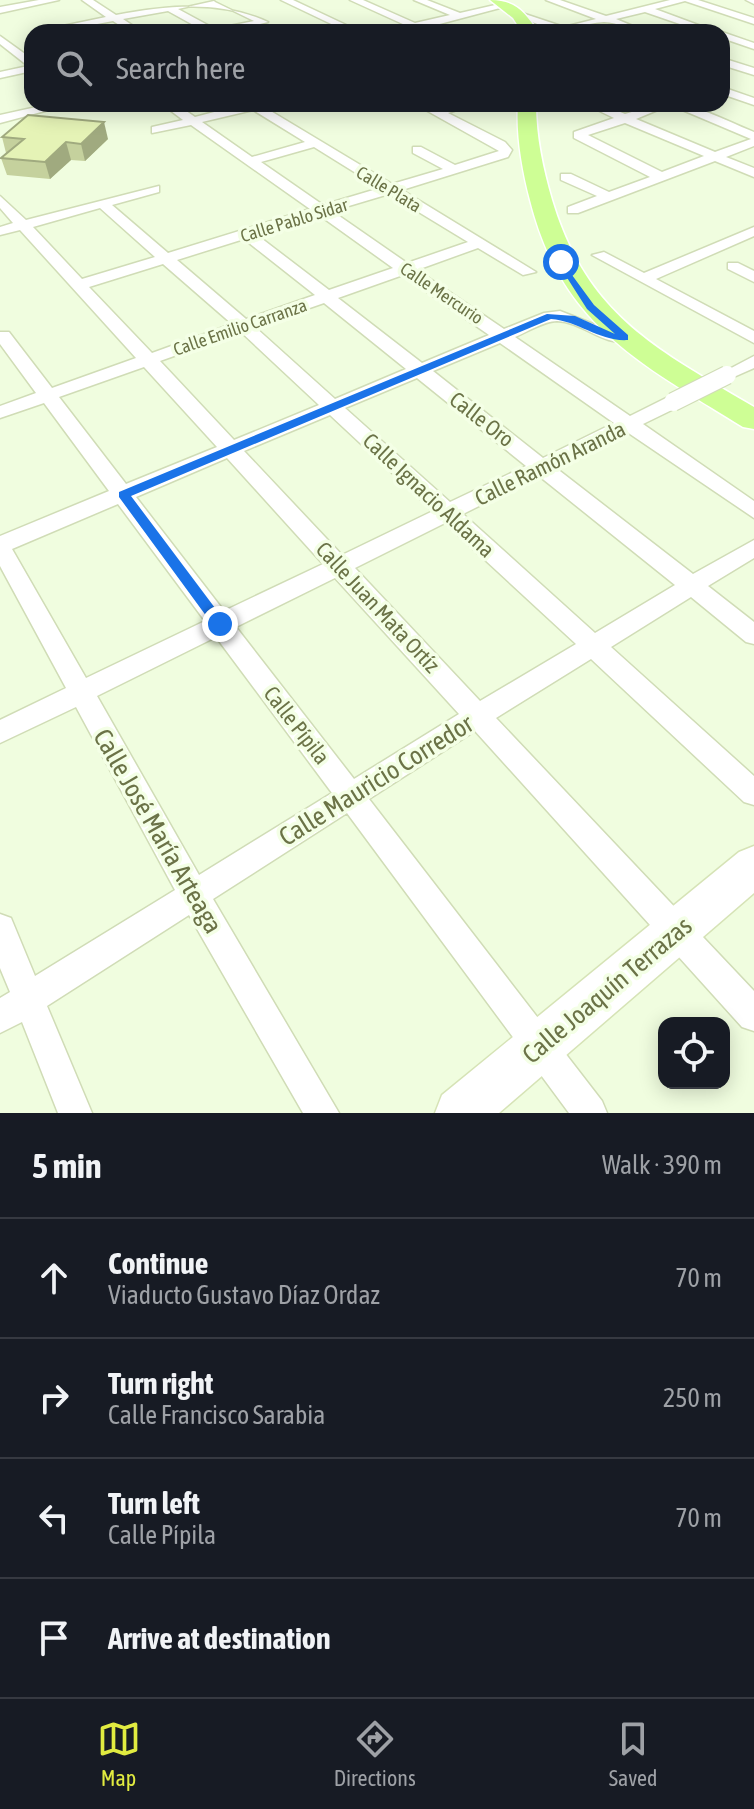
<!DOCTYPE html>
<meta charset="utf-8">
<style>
:root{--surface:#171b24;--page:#20242c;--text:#f1f3f6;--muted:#9ea1a6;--line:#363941;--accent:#e1eb40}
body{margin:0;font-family:"Asap Condensed",sans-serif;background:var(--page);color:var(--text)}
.controls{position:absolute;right:24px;bottom:24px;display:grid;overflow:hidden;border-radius:16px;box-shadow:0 4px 20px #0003}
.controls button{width:72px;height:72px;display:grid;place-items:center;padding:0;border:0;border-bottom:2px solid var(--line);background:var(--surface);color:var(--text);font:40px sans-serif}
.stop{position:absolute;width:24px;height:24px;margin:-18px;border:6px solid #1a73e8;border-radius:50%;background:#fff}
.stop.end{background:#1a73e8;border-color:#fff;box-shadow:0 2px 8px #0008}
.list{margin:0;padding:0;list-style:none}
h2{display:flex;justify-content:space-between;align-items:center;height:104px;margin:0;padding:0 32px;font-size:34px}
h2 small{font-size:26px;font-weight:400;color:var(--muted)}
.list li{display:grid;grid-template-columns:52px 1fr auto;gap:24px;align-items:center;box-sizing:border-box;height:120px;padding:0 32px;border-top:2px solid var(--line)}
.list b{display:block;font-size:30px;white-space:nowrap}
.list p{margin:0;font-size:26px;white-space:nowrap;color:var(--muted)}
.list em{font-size:26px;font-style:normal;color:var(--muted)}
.icon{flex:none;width:44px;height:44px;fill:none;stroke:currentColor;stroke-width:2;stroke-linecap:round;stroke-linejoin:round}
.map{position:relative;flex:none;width:754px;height:1113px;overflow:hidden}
.search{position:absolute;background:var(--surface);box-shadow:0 4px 20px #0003;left:24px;right:24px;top:24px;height:88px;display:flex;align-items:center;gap:20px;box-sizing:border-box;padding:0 28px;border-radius:24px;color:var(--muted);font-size:30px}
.sheet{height:584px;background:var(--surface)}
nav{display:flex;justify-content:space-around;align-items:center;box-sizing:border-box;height:112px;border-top:2px solid var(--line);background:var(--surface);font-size:22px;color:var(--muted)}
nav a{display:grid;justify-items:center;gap:4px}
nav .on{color:var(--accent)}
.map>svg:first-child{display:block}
</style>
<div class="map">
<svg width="754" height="1113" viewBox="0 0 754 1113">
<rect width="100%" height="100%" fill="#f0fddf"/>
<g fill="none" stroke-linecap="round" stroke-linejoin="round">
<g stroke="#d0dcb6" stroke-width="3">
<g id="street">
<path d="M 39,0 L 59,0 L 0,13 L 0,7 Z"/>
<path d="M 82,0 L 93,0 L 116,15 C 168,5 220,0 268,22 L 228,32 L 206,32 L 168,11 L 123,19 L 142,32 L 130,32 L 113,21 L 55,32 L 34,32 L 106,17 ZM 214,1 L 215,2 L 254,21 L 215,29 L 178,9 Z"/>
<path d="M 281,0 L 293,0 L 361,32 L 348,32 Z"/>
<path d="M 350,0 L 363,0 L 415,23 L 450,15 L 414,0 L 427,0 L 460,13 L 495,5 L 500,8 L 417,30 L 382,32 L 405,25 Z"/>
<path d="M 546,0 L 560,0 L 606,16 L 670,0 L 698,0 L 754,18 L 754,24 L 685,1 L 655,9 L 717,32 L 703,32 L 645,12 L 616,19 L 647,32 C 632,32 618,22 604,22 C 583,23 570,32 550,32 L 553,30 L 514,15 L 519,12 L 564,27 L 596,19 Z"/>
<path d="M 746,0 L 754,0 L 754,4 Z"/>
<path d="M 722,32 L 754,43 L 754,49 L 722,38 Z"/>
<path d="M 0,36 L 32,59 L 32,71 L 0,78 L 0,72 L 28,66 L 0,44 Z"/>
<path d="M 722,58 L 754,68 L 754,75 L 722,65 Z"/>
<path d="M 722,87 L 754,98 L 754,105 L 722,94 Z"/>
<path d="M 50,104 L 71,104 L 0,123 L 0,115 Z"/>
<path d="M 162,104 L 176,104 L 195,117 L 245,104 L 259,104 L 392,184 L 443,169 L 413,153 L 413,147 L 421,147 L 455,165 L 499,151 L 415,104 L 438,108 L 474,104 L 448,113 L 505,142 L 512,150 L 508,157 L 402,190 L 536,272 L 523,275 L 478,248 L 417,270 L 504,329 L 544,313 L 560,311 L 611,331 L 631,333 L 631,341 C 602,347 584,322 557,321 C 544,321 527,332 515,337 L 630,416 L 666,398 L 680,398 L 680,406 L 643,424 L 754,501 L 754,518 L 627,432 L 556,468 L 693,574 L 754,540 L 754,558 L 708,586 L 754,622 L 754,644 L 746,642 L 691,597 L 611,647 L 754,776 L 754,805 L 744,802 L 591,659 L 496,718 L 754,991 L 754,1031 L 742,1027 L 475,731 L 369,799 L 602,1101 L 607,1113 L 569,1113 L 347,813 L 213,899 L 339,1113 L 303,1113 L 189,915 L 47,1006 L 92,1113 L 58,1113 L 22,1022 L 0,1033 L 0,998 L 10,992 L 0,968 L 0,914 L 11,918 L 35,976 L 175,890 L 76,707 L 0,743 L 0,720 L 66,688 L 0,566 L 0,536 L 109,491 L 44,403 L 0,418 L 0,406 L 36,393 L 0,344 L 0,332 L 9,332 L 52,388 L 136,358 L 20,230 L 0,235 L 0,227 L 13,223 L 0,208 L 0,196 L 26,220 L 159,186 L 159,192 L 112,205 L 168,253 L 310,209 L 191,125 L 152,133 L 152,127 L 183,120 ZM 253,110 L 305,142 L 252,157 L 202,122 ZM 314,147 L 380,188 L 323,205 L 261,162 ZM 389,194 L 468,242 L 407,263 L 332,211 ZM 100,208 L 155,257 L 82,279 L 33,227 ZM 319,215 L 393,268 L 329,290 L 257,235 ZM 244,239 L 315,295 L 246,319 L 177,260 ZM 163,264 L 232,324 L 152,353 L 89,287 ZM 403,275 L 489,335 L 422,363 L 338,298 ZM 324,303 L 406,369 L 335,399 L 255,327 ZM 241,332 L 319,405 L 234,440 L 160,361 ZM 500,343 L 614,423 L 543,458 L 433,371 ZM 144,367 L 217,447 L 126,484 L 59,397 ZM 417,378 L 526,466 L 450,502 L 345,408 ZM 330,415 L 433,511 L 342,555 L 244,451 ZM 227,458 L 323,564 L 224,611 L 136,497 ZM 539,476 L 675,585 L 595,633 L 463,514 ZM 118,504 L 205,621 L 86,678 L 12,549 ZM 445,523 L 576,644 L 480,701 L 355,568 ZM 335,578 L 459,714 L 354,779 L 236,627 ZM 216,637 L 332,793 L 199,875 L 97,696 Z"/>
<path d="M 585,104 L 601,104 L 625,114 C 683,94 701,110 754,132 L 754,146 L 726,157 L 754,168 L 754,177 L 715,161 L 578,213 L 568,213 L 568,207 L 597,196 L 561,180 L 561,174 L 571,174 L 609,192 L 650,177 L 574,138 L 574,132 L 614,118 ZM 672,104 L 673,106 L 751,139 L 715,152 L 636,119 ZM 625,123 L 704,156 L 662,172 L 588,135 Z"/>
<path d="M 754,227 L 754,236 L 656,279 L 754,331 L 754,343 L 592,255 L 604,252 L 644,273 Z"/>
<path d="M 728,263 L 738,263 L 754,271 L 754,282 L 728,269 Z"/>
<path d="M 754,356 L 754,368 L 727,380 L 718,375 Z"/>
</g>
</g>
<g stroke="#d6e3b6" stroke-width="3">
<path id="secondary" d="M 754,846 L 754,893 L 499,1113 L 435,1113 L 442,1095 L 739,852 Z"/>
</g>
<g stroke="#fff" stroke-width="3">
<g id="primary">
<path d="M 490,0 C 515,0 525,12 538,32 L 522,32 L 513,18 Z"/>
<path d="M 518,104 L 536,104 C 536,137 543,169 552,200 C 587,316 656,349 754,407 L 754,429 L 743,427 C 640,363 562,326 530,200 C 522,169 516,136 518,104 Z"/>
</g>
</g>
<use href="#street" fill="#fff" fill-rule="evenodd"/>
<use href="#secondary" fill="#fff" fill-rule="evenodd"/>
<use href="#primary" fill="#cefe95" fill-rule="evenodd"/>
<g stroke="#d0dcb6" stroke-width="20" stroke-linecap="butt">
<path id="street-bridge" d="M 673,402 L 727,375"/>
</g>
<use href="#street-bridge" stroke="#fff" stroke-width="18"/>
</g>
<path fill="#c5d19d" d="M 2,137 L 108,139 L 85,161 L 71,160 L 50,179 L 7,175 L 1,158 L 6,153 Z"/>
<g fill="#a0aa7f">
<path d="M 104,122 L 108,139 L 85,161 L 81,144 Z"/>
<path d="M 66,142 L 71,160 L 50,179 L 45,162 Z"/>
</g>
<path fill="#e5f3b6" stroke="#a0aa7f" stroke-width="2" d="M 28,115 L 104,122 L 81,144 L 66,142 L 45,162 L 1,158 L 24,139 L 2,137 Z"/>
<path fill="#1a73e8" d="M 561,260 L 594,305 L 628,335 L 628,340 C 600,342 579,321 551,319 L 131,496 L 227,624 L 225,628 L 215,628 L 119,497 L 119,492 L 547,314 L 575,316 L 615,334 L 587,309 L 557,262 Z"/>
<g text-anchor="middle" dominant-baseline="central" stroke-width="7" stroke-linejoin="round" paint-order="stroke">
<g font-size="18" fill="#6b7347" stroke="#f4ffe6">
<text transform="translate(389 189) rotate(31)">Calle Plata</text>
<text transform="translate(294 220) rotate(-17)">Calle Pablo Sidar</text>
<text transform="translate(442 293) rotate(34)">Calle Mercurio</text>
<text transform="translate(240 327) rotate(-19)">Calle Emilio Carranza</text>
</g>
<g font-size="22" fill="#6b7347" stroke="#f4ffe6">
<text transform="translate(482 419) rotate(38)">Calle Oro</text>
<text transform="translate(550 463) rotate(-26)">Calle Ramón Aranda</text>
<text transform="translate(429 495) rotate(43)">Calle Ignacio Aldama</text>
<text transform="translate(378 607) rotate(47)">Calle Juan Mata Ortíz</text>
<text transform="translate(297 725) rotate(52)">Calle Pípila</text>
</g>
<g font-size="26" fill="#6b7347" stroke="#f4ffe6">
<text transform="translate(376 780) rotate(-32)">Calle Mauricio Corredor</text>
<text transform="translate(158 831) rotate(60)">Calle José María Arteaga</text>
<text transform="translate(607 990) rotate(-40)">Calle Joaquín Terrazas</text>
</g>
</g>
</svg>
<div class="controls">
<button><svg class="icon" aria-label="locate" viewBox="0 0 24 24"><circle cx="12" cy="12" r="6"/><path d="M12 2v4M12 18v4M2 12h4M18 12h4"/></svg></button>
</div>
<div class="stop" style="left:561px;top:262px"></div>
<div class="stop end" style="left:220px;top:624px"></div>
<div class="search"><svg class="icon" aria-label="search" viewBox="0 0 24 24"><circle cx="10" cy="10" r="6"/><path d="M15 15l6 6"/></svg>Search here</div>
</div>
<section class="sheet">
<h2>5 min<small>Walk · 390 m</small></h2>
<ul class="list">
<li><svg class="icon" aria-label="ahead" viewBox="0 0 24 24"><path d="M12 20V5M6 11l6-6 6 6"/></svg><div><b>Continue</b><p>Viaducto Gustavo Díaz Ordaz</p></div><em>70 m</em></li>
<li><svg class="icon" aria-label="right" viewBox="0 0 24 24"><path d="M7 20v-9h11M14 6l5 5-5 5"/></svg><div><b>Turn right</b><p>Calle Francisco Sarabia</p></div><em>250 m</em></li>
<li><svg class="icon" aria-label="left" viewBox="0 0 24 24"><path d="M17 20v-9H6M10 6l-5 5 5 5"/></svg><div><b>Turn left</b><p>Calle Pípila</p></div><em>70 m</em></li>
<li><svg class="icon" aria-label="arrive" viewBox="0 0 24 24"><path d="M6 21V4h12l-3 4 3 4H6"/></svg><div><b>Arrive at destination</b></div></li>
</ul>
</section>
<nav>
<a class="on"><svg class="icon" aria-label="map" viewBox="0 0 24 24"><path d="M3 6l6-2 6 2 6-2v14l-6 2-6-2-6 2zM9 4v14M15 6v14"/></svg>Map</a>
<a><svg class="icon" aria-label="directions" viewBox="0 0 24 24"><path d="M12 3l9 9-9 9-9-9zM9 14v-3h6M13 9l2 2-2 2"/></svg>Directions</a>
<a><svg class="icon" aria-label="saved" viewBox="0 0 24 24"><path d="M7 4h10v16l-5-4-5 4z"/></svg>Saved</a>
</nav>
